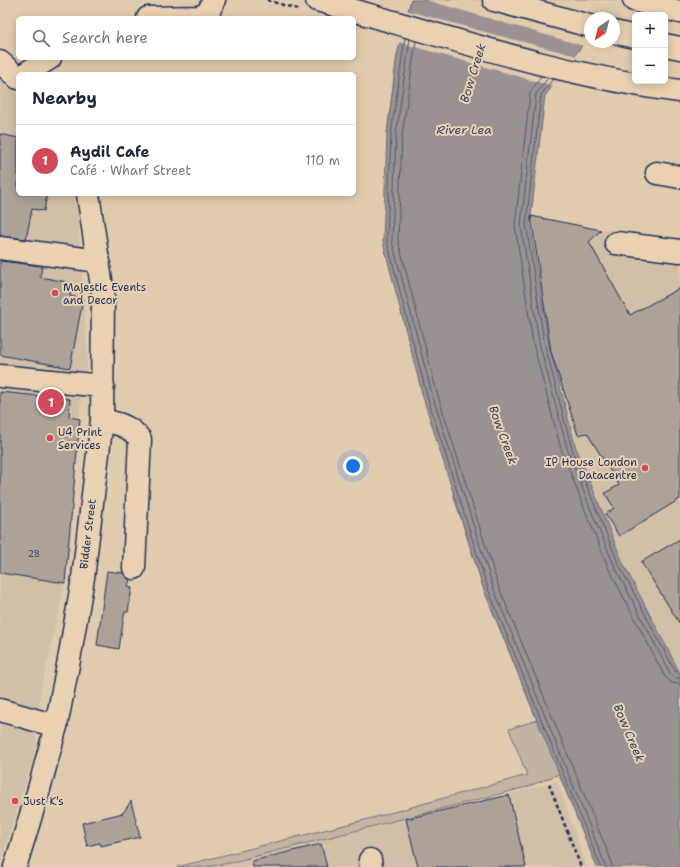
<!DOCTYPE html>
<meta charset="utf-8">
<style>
:root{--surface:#fff;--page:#f2f2f3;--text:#1f2937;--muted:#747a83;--line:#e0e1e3;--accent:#d1495b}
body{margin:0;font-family:"Shantell Sans",sans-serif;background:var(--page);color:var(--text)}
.controls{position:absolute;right:12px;top:12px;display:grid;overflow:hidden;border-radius:6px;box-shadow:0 2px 10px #0003}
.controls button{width:36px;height:36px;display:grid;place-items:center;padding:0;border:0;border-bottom:1px solid var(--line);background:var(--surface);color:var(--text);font:20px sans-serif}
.compass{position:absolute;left:584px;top:12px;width:36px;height:36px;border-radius:50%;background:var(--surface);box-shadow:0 2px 10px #0003;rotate:215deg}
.you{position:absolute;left:353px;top:466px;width:14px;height:14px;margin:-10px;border:3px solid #fff;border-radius:50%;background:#1a73e8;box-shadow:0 0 0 6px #1a73e833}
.badge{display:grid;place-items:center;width:26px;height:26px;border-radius:50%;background:var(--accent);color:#fff;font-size:13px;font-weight:700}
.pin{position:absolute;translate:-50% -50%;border:2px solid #fff;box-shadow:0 1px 4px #0006}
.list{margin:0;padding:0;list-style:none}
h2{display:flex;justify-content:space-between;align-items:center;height:52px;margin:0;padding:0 16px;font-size:17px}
h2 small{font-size:13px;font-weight:400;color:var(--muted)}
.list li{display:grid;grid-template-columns:26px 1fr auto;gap:12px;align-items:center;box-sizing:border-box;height:72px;padding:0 16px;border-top:1px solid var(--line)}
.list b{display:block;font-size:15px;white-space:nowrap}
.list p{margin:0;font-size:13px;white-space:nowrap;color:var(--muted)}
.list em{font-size:13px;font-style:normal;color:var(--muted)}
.icon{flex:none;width:22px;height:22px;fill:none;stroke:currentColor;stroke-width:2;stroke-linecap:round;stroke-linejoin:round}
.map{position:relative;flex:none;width:680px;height:867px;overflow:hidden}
.search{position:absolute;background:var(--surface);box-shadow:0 2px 10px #0003;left:16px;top:16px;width:340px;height:44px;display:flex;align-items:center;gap:10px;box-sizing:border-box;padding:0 14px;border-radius:6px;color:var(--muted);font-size:15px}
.panel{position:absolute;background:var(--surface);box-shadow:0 2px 10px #0003;left:16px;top:72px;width:340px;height:124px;border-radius:6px}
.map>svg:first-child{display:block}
</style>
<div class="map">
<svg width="680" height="867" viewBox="0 0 680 867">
<rect width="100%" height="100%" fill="#e1cbae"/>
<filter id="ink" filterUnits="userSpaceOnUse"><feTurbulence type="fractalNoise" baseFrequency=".025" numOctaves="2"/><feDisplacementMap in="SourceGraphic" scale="8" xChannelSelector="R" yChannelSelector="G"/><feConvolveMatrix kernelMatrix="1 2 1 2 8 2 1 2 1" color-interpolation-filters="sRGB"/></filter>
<g filter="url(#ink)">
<g fill="#d1bfa7">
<path d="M 0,79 L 18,94 L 18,194 L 74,194 L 77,204 L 88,361 L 82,385 L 65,583 L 40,694 L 35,753 L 0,864 Z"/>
<path d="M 531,216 L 680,243 L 680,673 L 623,563 L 575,445 L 548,340 L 530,224 Z"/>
<path d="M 557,782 L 587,867 L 212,867 Z"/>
</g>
<path fill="#c3b3a2" stroke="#6f7180" d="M 411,0 L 597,867 L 559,774 L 527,787 L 229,863 L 207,867 L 177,867 L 372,818 L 527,775 L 509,729 L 537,720 L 484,590 L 454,497 L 387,134 L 397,55 Z"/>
<path fill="#9a9292" stroke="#676a7d" d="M 411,0 L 616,0 L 590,18 L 590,35 L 545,96 L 530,224 L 548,340 L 575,445 L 623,563 L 680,673 L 680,867 L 597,867 L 484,590 L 423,397 L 383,242 L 387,134 L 397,55 Z"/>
<g fill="#e1cbae">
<path d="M 426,0 L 618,0 L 605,18 L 590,18 L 590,38 L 584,46 Z"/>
<path d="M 405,10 L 496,35 L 577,56 L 555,86 L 538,82 L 398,42 Z"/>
</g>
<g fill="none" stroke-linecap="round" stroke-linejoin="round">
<g stroke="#4e5773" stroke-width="1">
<path d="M 405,38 L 391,134 L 387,241 L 427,396 L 488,589 L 601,867"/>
<path d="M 410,39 L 396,134 L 392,241 L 432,394 L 493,587 L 606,867"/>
<path d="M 416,41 L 402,135 L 398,240 L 437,393 L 498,585 L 611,860 L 612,867"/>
<path d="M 541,76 L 530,93 L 515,225 L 533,343 L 561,449 L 587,515 L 609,569 L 665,677 L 672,683 L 680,684"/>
<path d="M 548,78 L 536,94 L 521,225 L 539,342 L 567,448 L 592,513 L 615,567 L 670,673 L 675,678 L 680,678"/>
<path d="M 553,79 L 541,95 L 526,224 L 544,341 L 571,446 L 597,511 L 619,565 L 675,671 L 680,673"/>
</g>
</g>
<g fill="#aca298" stroke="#1b2f5e">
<path d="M 0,134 L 18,138 L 18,194 L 47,194 L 44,211 L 32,209 L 26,239 L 0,236 Z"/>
<path d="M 531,216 L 601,230 L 589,242 L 630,315 L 680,288 L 680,499 L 619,536 L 605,514 L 614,508 L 605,493 L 619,485 L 587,433 L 578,435 L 551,352 Z"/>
<path d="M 0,261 L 42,266 L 40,277 L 72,283 L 70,296 L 83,299 L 70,368 L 0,355 Z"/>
<path d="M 0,392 L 70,399 L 69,417 L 80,419 L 65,583 L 0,573 Z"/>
<path d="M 680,539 L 680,624 L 641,562 Z"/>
<path d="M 107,571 L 123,573 L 130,579 L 128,587 L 132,588 L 128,612 L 125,612 L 124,616 L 119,649 L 97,645 Z"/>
<path d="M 509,795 L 526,867 L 418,867 L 406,819 Z"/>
<path d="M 131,801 L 140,837 L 101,846 L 100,843 L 87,846 L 82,823 L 123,813 Z"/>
<path d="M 321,844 L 327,867 L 253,867 L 252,861 Z"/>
</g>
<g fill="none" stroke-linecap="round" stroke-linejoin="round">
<g stroke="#1b2f5e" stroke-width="25">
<g id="minor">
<path d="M 148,18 L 199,17 L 208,13 L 214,0"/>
<path d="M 25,74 L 50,58"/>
<path d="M 657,173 L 680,177"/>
<path d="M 616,243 L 680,251"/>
<path d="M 0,248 L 99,261"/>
<path d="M 0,376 L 103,386"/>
<path d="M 102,420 C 117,423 130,426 140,439 L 134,568"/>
<path d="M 0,710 L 56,726"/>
<path d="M 370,860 L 371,867"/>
</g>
</g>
<g stroke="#1b2f5e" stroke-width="25">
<g id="major">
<path d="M 0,62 L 18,78"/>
<path d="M 15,867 L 39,789 L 56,726 L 69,660 L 83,578 L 102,420 L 103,294 L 88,194"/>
</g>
</g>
<g stroke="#1b2f5e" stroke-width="25">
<g id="highway">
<path d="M 317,0 C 436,33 556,75 680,91"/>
<path d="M 494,0 L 590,26"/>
<path d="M 634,0 L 680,12"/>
<path d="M 614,32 L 635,37"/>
<path d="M 665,45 L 680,48"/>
</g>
</g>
<g stroke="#1b2f5e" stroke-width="2.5" stroke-dasharray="4 3" stroke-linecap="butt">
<path d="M 267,0 L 300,10"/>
<path d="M 549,784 L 581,867"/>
</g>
<use href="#minor" stroke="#e9d1b1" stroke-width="22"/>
<use href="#major" stroke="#e9d1b1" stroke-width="22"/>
<use href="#highway" stroke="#e9d1b1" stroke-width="22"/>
</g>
</g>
<g fill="#d1495b" stroke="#e9d1b1" stroke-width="1.5">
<circle cx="55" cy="293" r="4"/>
<circle cx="50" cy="438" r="4"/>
<circle cx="645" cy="468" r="4"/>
<circle cx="15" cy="801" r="4"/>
</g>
<g text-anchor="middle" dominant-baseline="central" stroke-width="4" stroke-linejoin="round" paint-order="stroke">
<g font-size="9" fill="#3f4c6c">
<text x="34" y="554">28</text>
</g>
<g font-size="11" fill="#1b2f5e" stroke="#e9d1b1" text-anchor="start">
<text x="63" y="287">Majestic Events<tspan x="63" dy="13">and Decor</tspan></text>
<text x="58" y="432">U4 Print<tspan x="58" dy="13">Services</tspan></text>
<text x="637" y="462" text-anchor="end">IP House London<tspan x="637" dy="13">Datacentre</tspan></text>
<text x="23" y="801">Just K's</text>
</g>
<g font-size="11" fill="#1b2f5e" stroke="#e9d1b1">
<text transform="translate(88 534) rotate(-83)">Bidder Street</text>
</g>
<g font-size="12" font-style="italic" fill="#344368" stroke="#e9d1b1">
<text transform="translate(473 73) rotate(-73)">Bow Creek</text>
<text x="464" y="130">River Lea</text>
<text transform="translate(503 435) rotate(70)">Bow Creek</text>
<text transform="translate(629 733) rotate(67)">Bow Creek</text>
</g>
</g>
</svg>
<div class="controls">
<button>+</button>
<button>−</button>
</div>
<svg class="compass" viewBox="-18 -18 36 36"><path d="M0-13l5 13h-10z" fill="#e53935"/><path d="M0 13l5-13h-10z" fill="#747a83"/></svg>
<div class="you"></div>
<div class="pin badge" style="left:51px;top:402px">1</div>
<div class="search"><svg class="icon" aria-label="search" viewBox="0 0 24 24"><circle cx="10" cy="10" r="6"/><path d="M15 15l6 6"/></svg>Search here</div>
<section class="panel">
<h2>Nearby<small></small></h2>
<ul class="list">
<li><span class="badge">1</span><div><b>Aydil Cafe</b><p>Café · Wharf Street</p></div><em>110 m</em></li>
</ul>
</section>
</div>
